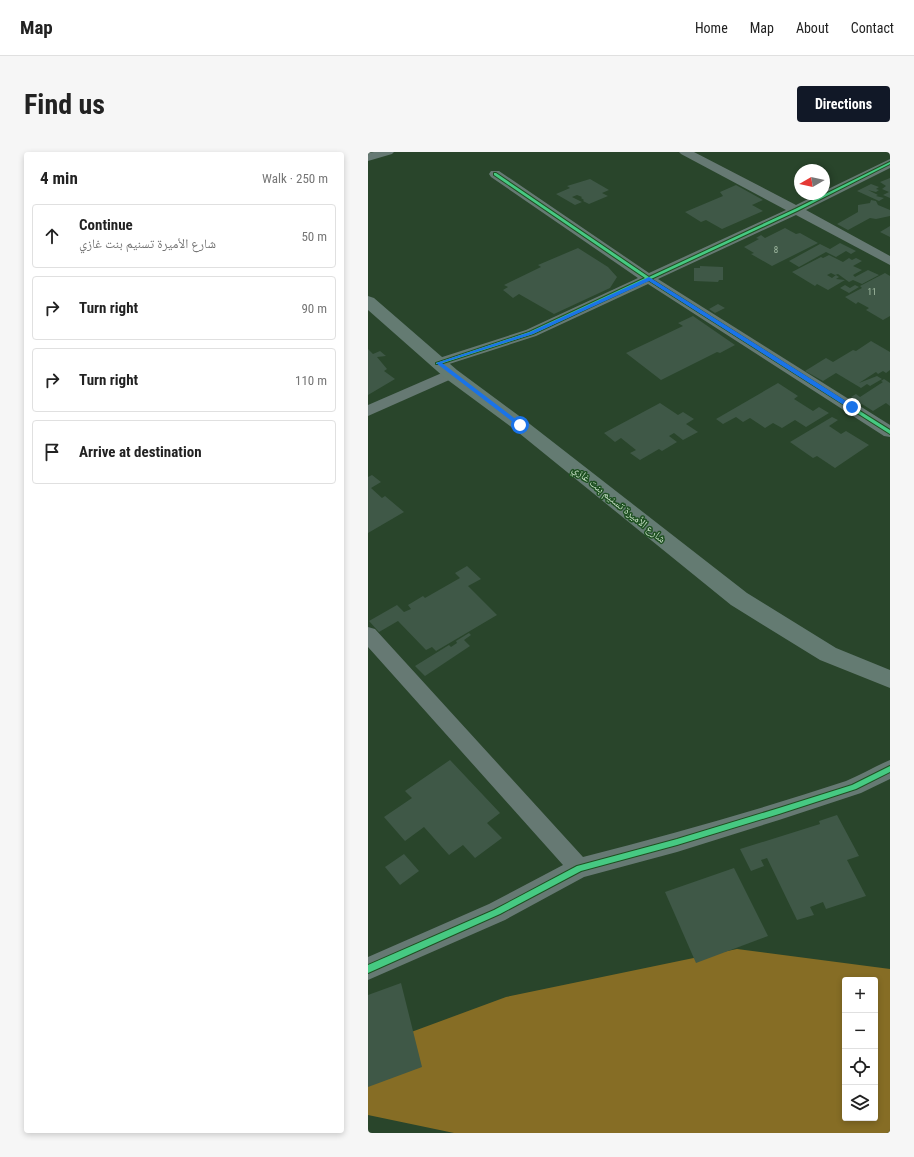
<!DOCTYPE html>
<meta charset="utf-8">
<style>
:root{--surface:#fff;--page:#f6f6f6;--text:#222;--muted:#767676;--line:#e0e0e0;--accent:#111827}
body{margin:0;font-family:"Roboto Condensed","Noto Naskh Arabic",sans-serif;background:var(--page);color:var(--text)}
.controls{position:absolute;right:12px;bottom:12px;display:grid;overflow:hidden;border-radius:4px;box-shadow:0 2px 6px #0003}
.controls button{width:36px;height:36px;display:grid;place-items:center;padding:0;border:0;border-bottom:1px solid var(--line);background:var(--surface);color:var(--text);font:20px sans-serif}
.compass{position:absolute;left:426px;top:12px;width:36px;height:36px;border-radius:50%;background:var(--surface);box-shadow:0 2px 6px #0003;rotate:261deg}
.stop{position:absolute;width:12px;height:12px;margin:-9px;border:3px solid #1a73e8;border-radius:50%;background:#fff}
.stop.end{background:#1a73e8;border-color:#fff;box-shadow:0 1px 4px #0008}
.list{margin:0;padding:0;list-style:none}
h2{display:flex;justify-content:space-between;align-items:center;height:52px;margin:0;padding:0 16px;font-size:17px}
h2 small{font-size:13px;font-weight:400;color:var(--muted)}
.list li{display:grid;grid-template-columns:26px 1fr auto;gap:12px;align-items:center;box-sizing:border-box;height:64px;margin:0 8px 8px;padding:0 8px;border:1px solid var(--line);border-radius:4px}
.list b{display:block;font-size:15px;white-space:nowrap}
.list p{margin:0;font-size:13px;white-space:nowrap;color:var(--muted)}
.list em{font-size:13px;font-style:normal;color:var(--muted)}
.icon{flex:none;width:22px;height:22px;fill:none;stroke:currentColor;stroke-width:2;stroke-linecap:round;stroke-linejoin:round}
.map{position:relative;flex:none;width:522px;height:981px;overflow:hidden;border-radius:4px}
header{display:flex;align-items:center;gap:24px;box-sizing:border-box;height:56px;padding:0 20px;background:var(--surface);border-bottom:1px solid var(--line)}
header strong{font-size:19px}
nav{display:flex;gap:22px;margin-inline-start:auto;font-size:14px}
.intro{display:flex;align-items:center;justify-content:space-between;box-sizing:border-box;height:96px;padding:0 24px}
h1{margin:0;font-size:28px}
.button{padding:10px 18px;border-radius:4px;background:var(--accent);color:#fff;font-size:14px;font-weight:700}
main{display:flex;gap:24px;padding:0 24px}
aside{flex:1;background:var(--surface);border-radius:4px;box-shadow:0 2px 6px #0003}
.map>svg:first-child{display:block}
</style>
<header>
<strong>Map</strong>
<nav><a>Home</a><a>Map</a><a>About</a><a>Contact</a></nav>
</header>
<div class="intro"><h1>Find us</h1><a class="button">Directions</a></div>
<main>
<aside>
<h2>4 min<small>Walk · 250 m</small></h2>
<ul class="list">
<li><svg class="icon" aria-label="ahead" viewBox="0 0 24 24"><path d="M12 20V5M6 11l6-6 6 6"/></svg><div><b>Continue</b><p>شارع الأميرة تسنيم بنت غازي</p></div><em>50 m</em></li>
<li><svg class="icon" aria-label="right" viewBox="0 0 24 24"><path d="M7 20v-9h11M14 6l5 5-5 5"/></svg><div><b>Turn right</b></div><em>90 m</em></li>
<li><svg class="icon" aria-label="right" viewBox="0 0 24 24"><path d="M7 20v-9h11M14 6l5 5-5 5"/></svg><div><b>Turn right</b></div><em>110 m</em></li>
<li><svg class="icon" aria-label="arrive" viewBox="0 0 24 24"><path d="M6 21V4h12l-3 4 3 4H6"/></svg><div><b>Arrive at destination</b></div></li>
</ul>
</aside>
<div class="map">
<svg width="522" height="981" viewBox="0 0 522 981">
<rect width="100%" height="100%" fill="#29452b"/>
<path fill="#866d25" fill-rule="evenodd" d="M 369,797 L 522,817 L 522,981 L 86,981 L 0,963 L 0,896 L 138,845 ZM 477,828 L 507,828 L 507,966 L 477,966 Z"/>
<g fill="#3f5847">
<path d="M 522,26 L 522,46 L 515,43 L 521,40 L 514,37 L 518,34 L 512,30 Z"/>
<path d="M 222,27 L 241,38 L 234,41 L 240,44 L 221,52 L 215,49 L 216,48 L 213,46 L 214,45 L 209,43 L 204,45 L 214,50 L 207,53 L 188,42 L 202,36 L 199,34 Z"/>
<path d="M 503,32 L 511,35 L 508,37 L 511,38 L 508,40 L 500,38 L 510,43 L 508,44 L 516,46 L 511,49 L 489,39 Z"/>
<path d="M 368,33 L 395,48 L 384,53 L 395,59 L 354,77 L 338,68 L 333,70 L 317,60 L 355,44 L 352,40 Z"/>
<path d="M 503,48 L 508,49 L 510,53 L 522,58 L 522,64 L 508,67 L 502,66 L 480,78 L 469,72 L 490,60 L 490,53 L 502,51 Z"/>
<path d="M 522,74 L 522,85 L 512,80 Z"/>
<path d="M 417,76 L 428,82 L 432,81 L 450,91 L 404,114 L 383,102 L 386,101 L 376,95 L 391,87 L 388,86 L 393,83 L 397,86 Z"/>
<path d="M 472,91 L 488,99 L 483,102 L 478,99 L 468,105 L 458,100 L 431,115 L 421,109 L 452,92 L 462,97 Z"/>
<path d="M 210,96 L 240,115 L 249,125 L 242,136 L 186,162 L 151,142 L 145,146 L 135,138 L 140,135 L 136,133 L 173,115 L 170,113 Z"/>
<path d="M 461,103 L 475,110 L 481,106 L 484,108 L 488,106 L 494,109 L 485,114 L 494,118 L 485,123 L 487,125 L 500,118 L 511,123 L 494,132 L 485,128 L 481,130 L 470,122 L 467,123 L 463,121 L 459,123 L 464,126 L 468,123 L 471,125 L 468,127 L 477,128 L 460,138 L 449,132 L 447,134 L 424,120 L 453,105 L 455,106 Z"/>
<path d="M 332,114 L 355,115 L 355,128 L 351,128 L 350,130 L 326,129 L 326,116 L 332,116 Z"/>
<path d="M 517,121 L 522,124 L 522,164 L 515,168 L 498,158 L 501,156 L 490,150 L 488,152 L 477,145 L 494,136 L 492,134 Z"/>
<path d="M 477,133 L 482,136 L 487,133 L 491,135 L 481,141 L 472,136 Z"/>
<path d="M 350,152 L 357,156 L 347,161 L 341,157 Z"/>
<path d="M 325,164 L 367,193 L 352,201 L 349,200 L 293,228 L 258,201 L 315,174 L 310,171 Z"/>
<path d="M 503,189 L 522,200 L 522,218 L 518,221 L 515,219 L 510,222 L 508,220 L 491,231 L 509,224 L 514,227 L 502,234 L 499,232 L 493,236 L 468,221 L 455,229 L 437,219 L 458,206 L 465,210 L 485,198 L 488,199 Z"/>
<path d="M 0,197 L 5,202 L 12,199 L 18,204 L 9,205 L 19,217 L 16,219 L 27,227 L 0,243 Z"/>
<path d="M 516,227 L 522,231 L 522,254 L 518,251 L 505,259 L 483,245 L 488,242 L 492,245 L 515,230 L 513,229 Z"/>
<path d="M 410,231 L 430,244 L 426,247 L 445,259 L 451,255 L 461,261 L 438,275 L 427,268 L 414,276 L 405,271 L 397,276 L 382,266 L 375,270 L 368,265 L 355,272 L 348,267 Z"/>
<path d="M 292,251 L 310,263 L 315,260 L 326,267 L 318,272 L 330,280 L 315,288 L 306,281 L 301,284 L 309,290 L 294,299 L 291,297 L 272,308 L 262,301 L 268,298 L 253,286 L 247,290 L 236,281 Z"/>
<path d="M 464,265 L 470,268 L 461,274 L 473,282 L 478,279 L 501,293 L 467,316 L 449,304 L 445,306 L 422,290 Z"/>
<path d="M 4,323 L 13,330 L 3,336 L 14,346 L 17,344 L 36,360 L 0,381 L 0,325 Z"/>
<path d="M 99,414 L 113,427 L 100,434 L 129,463 L 68,499 L 64,495 L 58,498 L 30,469 L 11,480 L 1,469 L 29,453 L 36,460 L 43,457 L 40,453 L 55,444 L 57,446 L 92,426 L 87,421 Z"/>
<path d="M 101,481 L 103,483 L 96,488 L 102,494 L 57,524 L 47,514 L 81,493 L 83,495 L 89,491 L 88,489 Z"/>
<path d="M 82,608 L 132,661 L 119,671 L 134,686 L 107,706 L 95,693 L 81,703 L 56,675 L 37,689 L 16,665 L 44,646 L 37,639 Z"/>
<path d="M 469,663 L 491,704 L 479,708 L 498,744 L 458,757 L 455,750 L 442,755 L 446,763 L 429,768 L 399,706 L 393,708 L 396,714 L 383,719 L 372,697 L 452,672 L 451,669 Z"/>
<path d="M 36,702 L 51,719 L 32,733 L 17,715 Z"/>
<path d="M 366,716 L 400,784 L 328,811 L 297,740 Z"/>
<path d="M 33,831 L 54,915 L 0,935 L 0,843 Z"/>
</g>
<g fill="none" stroke-linecap="round" stroke-linejoin="round">
<g fill="#667973" fill-rule="evenodd">
<path d="M 6,0 L 26,0 L 24,2 L 0,9 L 0,1 Z"/>
<path d="M 311,0 L 326,0 L 428,53 L 450,42 L 456,42 L 456,39 L 522,7 L 522,16 L 438,58 L 522,104 L 522,113 L 428,63 L 290,127 L 522,273 L 522,285 L 516,284 L 280,132 L 168,184 L 75,214 L 70,215 L 65,214 L 63,211 L 65,208 L 158,178 L 270,126 L 123,25 L 121,22 L 123,19 L 131,19 L 281,121 L 418,58 L 313,2 Z"/>
<path d="M 83,217 L 88,219 L 91,222 L 88,225 L 0,264 L 0,253 Z"/>
<path d="M 0,475 L 7,477 L 215,705 C 303,682 391,658 478,629 C 493,623 507,614 522,608 L 522,627 L 493,641 L 411,668 L 309,700 L 216,725 L 137,768 L 0,828 L 0,805 L 121,752 L 195,713 L 0,495 Z"/>
</g>
<path fill="#647b72" fill-rule="evenodd" d="M 0,144 L 6,146 L 89,218 L 158,269 L 379,441 L 468,496 L 522,518 L 522,536 L 452,508 L 363,453 L 146,277 L 77,226 L 0,158 Z"/>
<g stroke="#1e5021" stroke-width="2">
<g id="cycleway">
<path d="M 522,10 L 522,12 L 429,59 L 283,127 L 522,278 L 522,282 L 280,128 L 165,182 L 72,212 L 68,212 L 68,211 L 161,180 L 277,126 L 126,23 L 126,21 L 128,21 L 281,125 L 427,57 Z"/>
<path d="M 522,614 L 522,620 L 488,637 L 411,662 L 309,693 L 213,719 L 132,762 L 0,821 L 0,813 L 126,758 L 209,714 L 309,687 L 411,656 L 484,633 Z"/>
</g>
</g>
<use href="#cycleway" fill="#46c982" fill-rule="evenodd"/>
</g>
<path fill="#1a73e8" d="M 281,125 L 486,254 L 486,255 L 482,257 L 281,129 L 165,182 L 74,211 L 154,272 L 154,274 L 150,274 L 68,211 L 162,180 Z"/>
<g text-anchor="middle" dominant-baseline="central" stroke-width="3" stroke-linejoin="round" paint-order="stroke">
<g font-size="9" fill="#a3bca4">
<text x="408" y="98">8</text>
<text x="504" y="140">11</text>
</g>
<g font-size="11" fill="#c4dec3" stroke="#1e5021">
<text transform="translate(251 352) rotate(39)">شارع الأميرة تسنيم بنت غازي</text>
</g>
</g>
</svg>
<div class="controls">
<button>+</button>
<button>−</button>
<button><svg class="icon" aria-label="locate" viewBox="0 0 24 24"><circle cx="12" cy="12" r="6"/><path d="M12 2v4M12 18v4M2 12h4M18 12h4"/></svg></button>
<button><svg class="icon" aria-label="layers" viewBox="0 0 24 24"><path d="M12 4l9 5-9 5-9-5zM3 14l9 5 9-5"/></svg></button>
</div>
<svg class="compass" viewBox="-18 -18 36 36"><path d="M0-13l5 13h-10z" fill="#e53935"/><path d="M0 13l5-13h-10z" fill="#767676"/></svg>
<div class="stop" style="left:152px;top:273px"></div>
<div class="stop end" style="left:484px;top:255px"></div>
</div>
</main>
